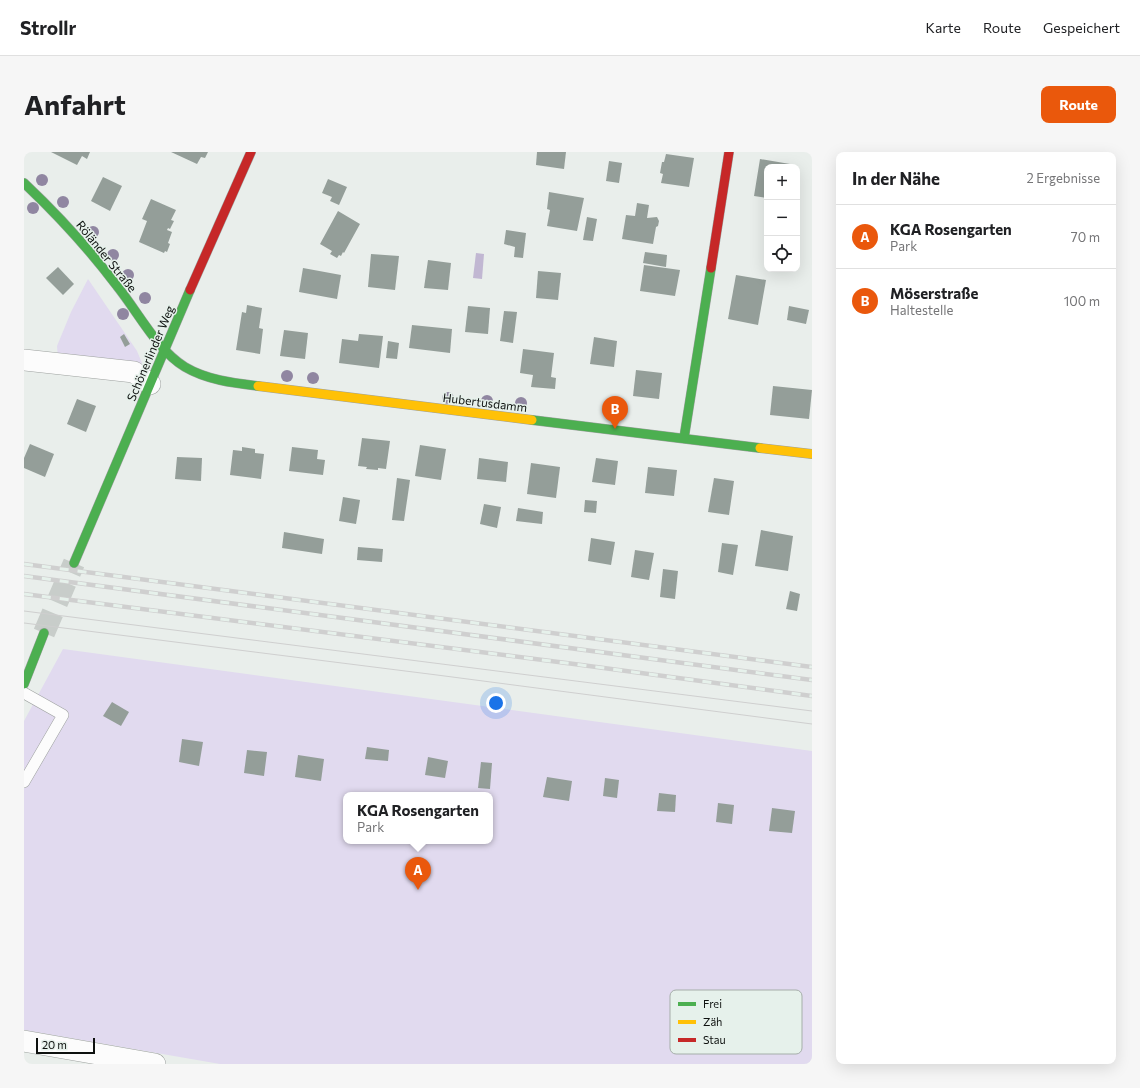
<!DOCTYPE html>
<html lang="de">
<meta charset="utf-8">
<style>
:root{--surface:#fff;--page:#f6f6f6;--text:#202124;--muted:#757577;--line:#e0e0e0;--accent:#ea580c}
body{margin:0;font-family:Commissioner,sans-serif;background:var(--page);color:var(--text)}
.controls{position:absolute;right:12px;top:12px;display:grid;overflow:hidden;border-radius:8px;box-shadow:0 4px 16px #0002}
.controls button{width:36px;height:36px;display:grid;place-items:center;padding:0;border:0;border-bottom:1px solid var(--line);background:var(--surface);color:var(--text);font:20px sans-serif}
.scale{position:absolute;left:12px;bottom:10px;width:59px;box-sizing:border-box;padding-left:4px;border:2px solid #0e110f;border-top:0;font-size:11px;line-height:14px;white-space:nowrap;color:#0e110f;-webkit-text-stroke:3px #e6f1eb;paint-order:stroke}
.you{position:absolute;left:472px;top:551px;width:14px;height:14px;margin:-10px;border:3px solid #fff;border-radius:50%;background:#1a73e8;box-shadow:0 0 0 6px #1a73e833}
.badge{display:grid;place-items:center;width:26px;height:26px;border-radius:50%;background:var(--accent);color:#fff;font-size:13px;font-weight:700}
.pin{position:absolute;translate:-50% -33px;filter:drop-shadow(0 1px 2px #0008)}
.pin::after{content:'';position:absolute;top:21px;width:14px;height:12px;background:inherit;clip-path:polygon(0 0,100% 0,50% 100%)}
.popup{position:absolute;left:319px;top:640px;width:150px;height:52px;box-sizing:border-box;display:grid;place-content:center;border-radius:8px;background:var(--surface);filter:drop-shadow(0 1px 3px #0005);font-size:13px;white-space:nowrap;color:var(--muted)}
.popup b{font-size:15px;color:var(--text)}
.popup::after{content:'';position:absolute;left:50%;top:100%;margin-left:-8px;border:8px solid transparent;border-top-color:var(--surface)}
.list{margin:0;padding:0;list-style:none}
h2{display:flex;justify-content:space-between;align-items:center;height:52px;margin:0;padding:0 16px;font-size:17px}
h2 small{font-size:13px;font-weight:400;color:var(--muted)}
.list li{display:grid;grid-template-columns:26px 1fr auto;gap:12px;align-items:center;box-sizing:border-box;height:64px;padding:0 16px;border-top:1px solid var(--line)}
.list b{display:block;font-size:15px;white-space:nowrap}
.list p{margin:0;font-size:13px;white-space:nowrap;color:var(--muted)}
.list em{font-size:13px;font-style:normal;color:var(--muted)}
.icon{flex:none;width:22px;height:22px;fill:none;stroke:currentColor;stroke-width:2;stroke-linecap:round;stroke-linejoin:round}
.map{position:relative;flex:none;width:788px;height:912px;overflow:hidden;border-radius:8px}
header{display:flex;align-items:center;gap:24px;box-sizing:border-box;height:56px;padding:0 20px;background:var(--surface);border-bottom:1px solid var(--line)}
header strong{font-size:19px}
nav{display:flex;gap:22px;margin-inline-start:auto;font-size:14px}
.intro{display:flex;align-items:center;justify-content:space-between;box-sizing:border-box;height:96px;padding:0 24px}
h1{margin:0;font-size:28px}
.button{padding:10px 18px;border-radius:8px;background:var(--accent);color:#fff;font-size:14px;font-weight:700}
main{display:flex;gap:24px;padding:0 24px}
aside{flex:1;background:var(--surface);border-radius:8px;box-shadow:0 4px 16px #0002}
.map>svg:first-child{display:block}
</style>
<header>
<strong>Strollr</strong>
<nav><a>Karte</a><a>Route</a><a>Gespeichert</a></nav>
</header>
<div class="intro"><h1>Anfahrt</h1><a class="button">Route</a></div>
<main>
<div class="map">
<svg width="788" height="912" viewBox="0 0 788 912">
<rect width="100%" height="100%" fill="#e9eeeb"/>
<g fill="#e1daef" fill-rule="evenodd">
<path d="M 64,127 L 113,199 L 118,211 L 116,214 L 34,206 L 33,194 L 47,160 Z"/>
<path d="M 39,497 L 788,599 L 788,912 L 196,912 L 0,878 L 0,569 ZM 322,643 L 466,643 L 466,689 L 322,689 Z"/>
</g>
<path fill="#c1b7d2" d="M 452,101 L 460,102 L 458,127 L 449,126 Z"/>
<g fill="#949e99">
<path d="M 27,0 L 66,0 L 63,7 L 58,4 L 53,13 Z"/>
<path d="M 147,0 L 184,0 L 181,6 L 177,5 L 173,12 Z"/>
<path d="M 513,0 L 542,0 L 540,17 L 512,13 Z"/>
<path d="M 642,2 L 670,6 L 665,35 L 637,31 L 639,22 L 636,21 L 638,10 L 640,10 Z"/>
<path d="M 736,7 L 766,12 L 765,15 L 743,15 L 743,46 L 730,44 Z"/>
<path d="M 585,9 L 598,11 L 595,31 L 582,29 Z"/>
<path d="M 79,25 L 98,34 L 86,59 L 67,49 Z"/>
<path d="M 304,27 L 323,35 L 315,53 L 306,49 L 308,45 L 298,41 Z"/>
<path d="M 525,40 L 560,46 L 553,79 L 523,74 L 526,58 L 523,57 Z"/>
<path d="M 127,47 L 152,58 L 147,68 L 150,69 L 146,77 L 144,76 L 143,78 L 148,80 L 144,91 L 146,92 L 143,100 L 141,99 L 140,101 L 115,90 L 123,69 L 118,67 Z"/>
<path d="M 613,51 L 625,53 L 623,66 L 633,65 L 635,69 L 634,74 L 632,75 L 629,92 L 598,87 L 602,63 L 611,64 Z"/>
<path d="M 314,59 L 336,72 L 320,101 L 319,100 L 317,104 L 315,103 L 313,106 L 306,102 L 308,99 L 296,92 Z"/>
<path d="M 563,65 L 573,67 L 569,89 L 559,88 Z"/>
<path d="M 482,78 L 502,81 L 499,106 L 490,105 L 491,95 L 480,92 Z"/>
<path d="M 621,100 L 643,103 L 642,115 L 619,111 Z"/>
<path d="M 347,102 L 375,104 L 371,138 L 344,135 Z"/>
<path d="M 404,108 L 427,111 L 424,138 L 400,136 Z"/>
<path d="M 620,113 L 656,118 L 651,144 L 616,139 Z"/>
<path d="M 34,115 L 50,132 L 39,143 L 22,126 Z"/>
<path d="M 279,116 L 317,123 L 313,147 L 275,140 Z"/>
<path d="M 514,119 L 537,121 L 534,148 L 512,146 Z"/>
<path d="M 712,123 L 742,128 L 734,173 L 704,167 Z"/>
<path d="M 223,153 L 238,156 L 235,176 L 239,177 L 236,202 L 212,198 L 218,160 L 222,161 Z"/>
<path d="M 444,154 L 466,156 L 464,182 L 441,180 Z"/>
<path d="M 765,154 L 785,158 L 782,172 L 763,168 Z"/>
<path d="M 480,159 L 493,160 L 489,191 L 476,189 Z"/>
<path d="M 388,173 L 428,177 L 426,201 L 385,196 Z"/>
<path d="M 260,178 L 284,181 L 281,207 L 256,204 Z"/>
<path d="M 100,182 L 106,192 L 101,195 L 96,185 Z"/>
<path d="M 335,182 L 359,184 L 355,216 L 315,211 L 318,187 L 334,189 Z"/>
<path d="M 570,185 L 593,189 L 590,215 L 566,212 Z"/>
<path d="M 364,189 L 375,191 L 373,207 L 362,206 Z"/>
<path d="M 499,197 L 530,201 L 527,225 L 532,226 L 531,237 L 507,235 L 509,223 L 496,221 Z"/>
<path d="M 612,218 L 638,221 L 635,247 L 609,244 Z"/>
<path d="M 749,234 L 788,238 L 785,267 L 746,263 Z"/>
<path d="M 53,247 L 72,254 L 62,280 L 43,272 Z"/>
<path d="M 338,286 L 366,289 L 362,317 L 354,316 L 354,318 L 342,317 L 343,315 L 334,314 Z"/>
<path d="M 6,292 L 30,302 L 21,325 L 0,316 L 0,306 Z"/>
<path d="M 396,293 L 422,297 L 417,328 L 391,324 Z"/>
<path d="M 218,295 L 231,297 L 231,301 L 240,302 L 237,327 L 206,323 L 209,298 L 218,299 Z"/>
<path d="M 268,295 L 294,298 L 293,307 L 301,308 L 299,323 L 265,319 Z"/>
<path d="M 153,305 L 178,306 L 177,329 L 151,327 Z"/>
<path d="M 455,306 L 484,310 L 482,330 L 453,327 Z"/>
<path d="M 572,306 L 594,309 L 591,333 L 568,330 Z"/>
<path d="M 507,311 L 536,315 L 532,346 L 503,342 Z"/>
<path d="M 624,315 L 653,318 L 650,344 L 621,341 Z"/>
<path d="M 373,326 L 386,328 L 380,369 L 368,368 Z"/>
<path d="M 690,326 L 710,329 L 705,363 L 684,360 Z"/>
<path d="M 319,345 L 336,348 L 332,372 L 315,369 Z"/>
<path d="M 561,348 L 573,349 L 572,361 L 560,360 Z"/>
<path d="M 460,352 L 477,355 L 473,376 L 456,372 Z"/>
<path d="M 494,356 L 519,360 L 518,372 L 492,369 Z"/>
<path d="M 737,378 L 769,384 L 764,419 L 731,414 Z"/>
<path d="M 260,380 L 300,387 L 298,402 L 258,396 Z"/>
<path d="M 567,386 L 591,390 L 587,413 L 564,409 Z"/>
<path d="M 698,391 L 714,393 L 709,423 L 694,420 Z"/>
<path d="M 334,395 L 359,397 L 358,410 L 333,408 Z"/>
<path d="M 611,398 L 630,401 L 625,428 L 607,425 Z"/>
<path d="M 639,417 L 654,419 L 651,447 L 636,445 Z"/>
<path d="M 766,439 L 776,442 L 773,459 L 762,457 Z"/>
<path d="M 88,550 L 105,560 L 97,574 L 79,564 Z"/>
<path d="M 158,587 L 179,590 L 175,614 L 155,610 Z"/>
<path d="M 343,595 L 365,598 L 364,609 L 341,607 Z"/>
<path d="M 223,598 L 243,600 L 240,624 L 220,621 Z"/>
<path d="M 274,603 L 300,607 L 297,629 L 271,625 Z"/>
<path d="M 404,605 L 424,609 L 421,626 L 401,623 Z"/>
<path d="M 457,610 L 468,611 L 466,637 L 454,636 Z"/>
<path d="M 523,625 L 548,629 L 545,649 L 519,645 Z"/>
<path d="M 581,626 L 595,628 L 593,646 L 579,644 Z"/>
<path d="M 635,641 L 652,643 L 651,660 L 633,659 Z"/>
<path d="M 694,651 L 710,653 L 708,672 L 692,670 Z"/>
<path d="M 748,656 L 771,659 L 768,681 L 745,679 Z"/>
</g>
<g fill="none" stroke-linecap="round" stroke-linejoin="round">
<path stroke="#c8cdca" stroke-width="22" stroke-dasharray="22 11" stroke-linecap="butt" d="M 20,481 L 50,411"/>
<g stroke="#9da19f" stroke-width="12">
<path id="lane" d="M 0,541 L 39,563 L 0,630"/>
</g>
<g stroke="#9da19f" stroke-width="22">
<g id="street">
<path d="M 0,208 L 110,220 L 126,232"/>
<path d="M 0,889 L 131,912"/>
</g>
</g>
<g stroke="#9da19f" stroke-width="10">
<g id="fast">
<path d="M 0,31 C 34,63 65,97 93,134 C 114,160 133,198 161,215 C 183,228 209,231 234,234"/>
<path d="M 508,268 L 736,296"/>
<path d="M 660,286 L 687,116"/>
<path d="M 50,411 L 166,138"/>
<path d="M 0,532 L 20,481"/>
</g>
</g>
<g stroke="#9da19f" stroke-width="10">
<g id="slow">
<path d="M 234,234 L 508,268"/>
<path d="M 736,296 L 788,302"/>
</g>
</g>
<g stroke="#9da19f" stroke-width="10">
<g id="jam">
<path d="M 687,116 L 705,0"/>
<path d="M 166,138 L 227,0"/>
</g>
</g>
<use href="#lane" stroke="#fcfcfc" stroke-width="11"/>
<use href="#street" stroke="#fcfcfc" stroke-width="21"/>
<use href="#fast" stroke="#4caf50" stroke-width="9"/>
<use href="#slow" stroke="#ffc107" stroke-width="9"/>
<use href="#jam" stroke="#c62828" stroke-width="9"/>
<g stroke="#cfcfcf" stroke-width="1">
<path d="M 0,459 L 788,559"/>
<path d="M 0,471 L 413,523 L 788,572"/>
</g>
<g stroke="#cfcfcf" stroke-width="4.5">
<g id="rail">
<path d="M 0,412 L 788,515"/>
<path d="M 0,424 L 788,528"/>
<path d="M 0,442 L 550,512 L 788,544"/>
</g>
</g>
<use href="#rail" stroke="#e6f1eb" stroke-width="3" stroke-dasharray="9" stroke-linecap="butt"/>
</g>
<g fill="#9086a1">
<circle cx="18" cy="28" r="6"/>
<circle cx="39" cy="50" r="6"/>
<circle cx="9" cy="56" r="6"/>
<circle cx="69" cy="80" r="6"/>
<circle cx="89" cy="103" r="6"/>
<circle cx="104" cy="123" r="6"/>
<circle cx="121" cy="146" r="6"/>
<circle cx="99" cy="162" r="6"/>
<circle cx="263" cy="224" r="6"/>
<circle cx="289" cy="226" r="6"/>
<circle cx="424" cy="246" r="6"/>
<circle cx="463" cy="249" r="6"/>
<circle cx="497" cy="251" r="6"/>
</g>
<g text-anchor="middle" dominant-baseline="central" stroke-width="3" stroke-linejoin="round" paint-order="stroke">
<g font-size="12" fill="#0e110f" stroke="#e6f1eb">
<text transform="translate(83 104) rotate(51)">Röländer Straße</text>
<text transform="translate(126 201) rotate(-67)">Schönerlinder Weg</text>
<text transform="translate(461 250) rotate(7)">Hubertusdamm</text>
</g>
</g>
<rect x="646" y="838" width="132" height="64" rx="6" fill="#e6f1eb" stroke="#a5aea9" stroke-width="1"/>
<rect x="654" y="850" width="18" height="4" fill="#4caf50"/>
<rect x="654" y="868" width="18" height="4" fill="#ffc107"/>
<rect x="654" y="886" width="18" height="4" fill="#c62828"/>
<g font-size="11" fill="#0e110f">
<text x="679" y="856">Frei</text>
<text x="679" y="874">Zäh</text>
<text x="679" y="892">Stau</text>
</g>
</svg>
<div class="controls">
<button>+</button>
<button>−</button>
<button><svg class="icon" aria-label="locate" viewBox="0 0 24 24"><circle cx="12" cy="12" r="6"/><path d="M12 2v4M12 18v4M2 12h4M18 12h4"/></svg></button>
</div>
<div class="scale">20 m</div>
<div class="you"></div>
<div class="pin badge" style="left:394px;top:738px">A</div>
<div class="popup"><b>KGA Rosengarten</b>Park</div>
<div class="pin badge" style="left:591px;top:277px">B</div>
</div>
<aside>
<h2>In der Nähe<small>2 Ergebnisse</small></h2>
<ul class="list">
<li><span class="badge">A</span><div><b>KGA Rosengarten</b><p>Park</p></div><em>70 m</em></li>
<li><span class="badge">B</span><div><b>Möserstraße</b><p>Haltestelle</p></div><em>100 m</em></li>
</ul>
</aside>
</main>
